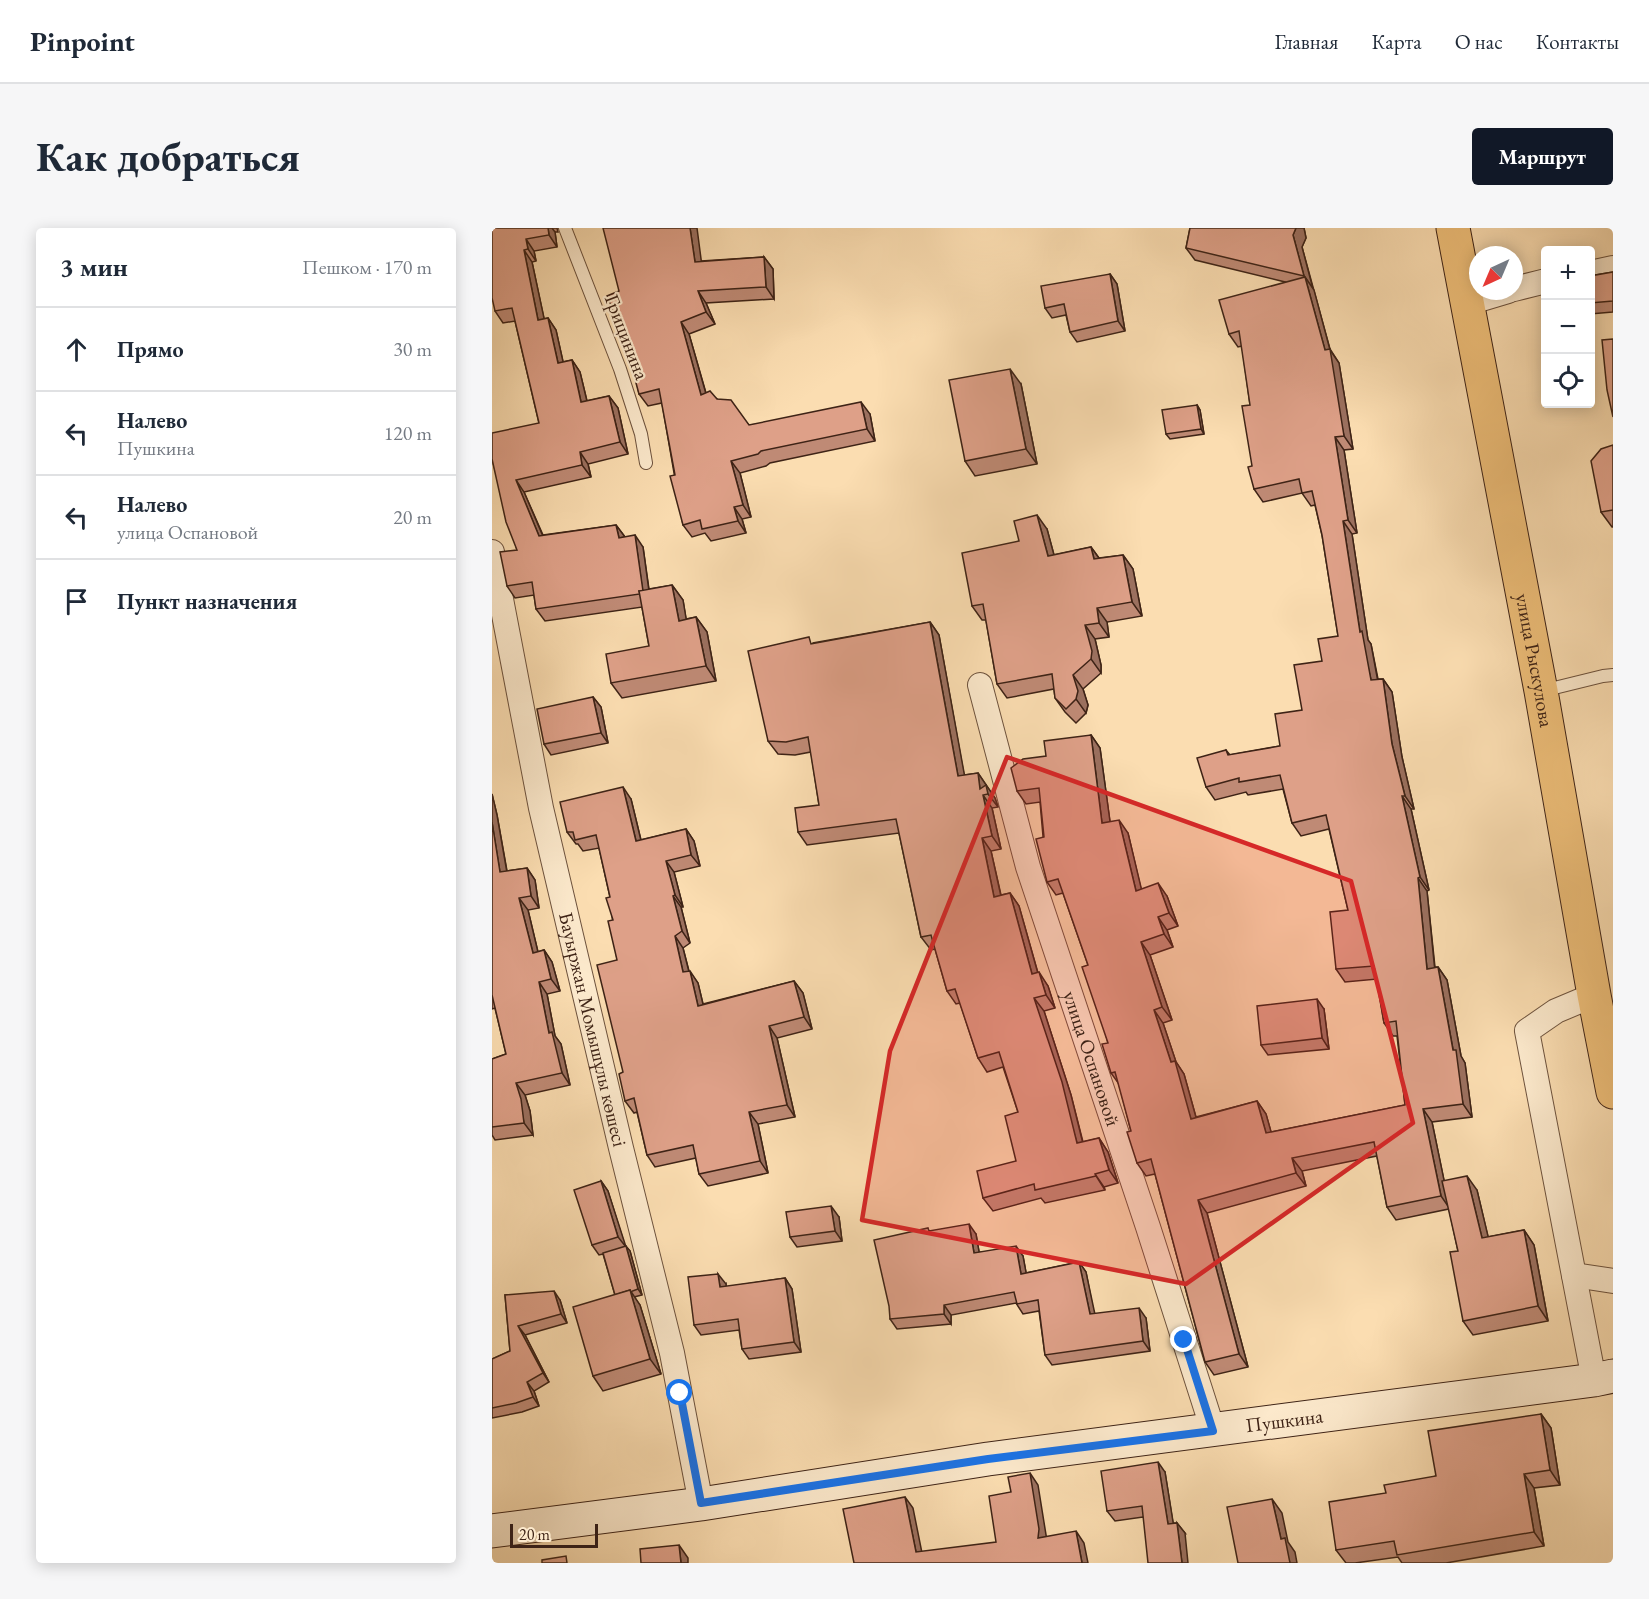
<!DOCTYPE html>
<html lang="ru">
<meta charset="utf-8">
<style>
:root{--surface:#fff;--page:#f6f6f7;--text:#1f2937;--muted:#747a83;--line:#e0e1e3;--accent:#111827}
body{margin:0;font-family:"EB Garamond",serif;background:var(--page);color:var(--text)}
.controls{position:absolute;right:18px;top:18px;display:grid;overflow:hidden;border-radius:6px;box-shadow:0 3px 15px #0003}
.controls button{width:54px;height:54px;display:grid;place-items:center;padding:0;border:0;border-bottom:2px solid var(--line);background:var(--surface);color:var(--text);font:30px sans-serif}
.compass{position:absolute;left:977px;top:18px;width:54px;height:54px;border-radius:50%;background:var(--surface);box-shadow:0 3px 15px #0003;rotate:224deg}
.scale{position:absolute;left:18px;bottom:15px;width:88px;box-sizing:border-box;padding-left:6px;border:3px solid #3e2316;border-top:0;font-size:16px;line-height:21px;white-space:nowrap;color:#3e2316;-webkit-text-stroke:4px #fce9cc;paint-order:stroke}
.stop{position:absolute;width:18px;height:18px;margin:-14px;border:4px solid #1a73e8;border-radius:50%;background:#fff}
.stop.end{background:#1a73e8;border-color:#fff;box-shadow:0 2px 6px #0008}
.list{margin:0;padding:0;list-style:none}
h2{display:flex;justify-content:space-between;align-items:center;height:78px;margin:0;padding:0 24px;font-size:26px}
h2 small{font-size:20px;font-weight:400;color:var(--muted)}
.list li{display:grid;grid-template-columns:39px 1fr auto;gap:18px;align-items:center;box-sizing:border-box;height:84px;padding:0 24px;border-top:2px solid var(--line)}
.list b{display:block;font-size:22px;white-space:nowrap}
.list p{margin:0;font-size:20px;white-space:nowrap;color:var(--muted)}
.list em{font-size:20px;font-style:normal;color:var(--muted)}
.icon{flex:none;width:33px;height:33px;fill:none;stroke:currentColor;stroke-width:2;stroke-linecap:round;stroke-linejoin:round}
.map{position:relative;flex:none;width:1121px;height:1335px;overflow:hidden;border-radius:6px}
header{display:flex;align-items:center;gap:36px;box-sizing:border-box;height:84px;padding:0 30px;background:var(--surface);border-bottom:2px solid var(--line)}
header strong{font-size:28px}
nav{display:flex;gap:33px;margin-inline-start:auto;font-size:21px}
.intro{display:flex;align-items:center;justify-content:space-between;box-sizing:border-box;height:144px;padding:0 36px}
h1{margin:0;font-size:42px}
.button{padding:15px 27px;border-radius:6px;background:var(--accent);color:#fff;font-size:21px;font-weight:700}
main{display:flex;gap:36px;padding:0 36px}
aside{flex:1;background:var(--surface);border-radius:6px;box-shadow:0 3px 15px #0003}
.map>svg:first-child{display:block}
</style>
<header>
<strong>Pinpoint</strong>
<nav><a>Главная</a><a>Карта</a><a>О нас</a><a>Контакты</a></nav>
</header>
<div class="intro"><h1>Как добраться</h1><a class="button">Маршрут</a></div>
<main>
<aside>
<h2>3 мин<small>Пешком · 170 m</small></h2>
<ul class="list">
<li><svg class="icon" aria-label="ahead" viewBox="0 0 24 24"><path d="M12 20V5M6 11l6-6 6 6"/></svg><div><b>Прямо</b></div><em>30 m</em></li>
<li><svg class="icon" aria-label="left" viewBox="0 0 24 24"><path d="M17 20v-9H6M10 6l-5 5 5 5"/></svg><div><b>Налево</b><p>Пушкина</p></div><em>120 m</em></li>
<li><svg class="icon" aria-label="left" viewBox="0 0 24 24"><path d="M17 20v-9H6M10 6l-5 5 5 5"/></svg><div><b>Налево</b><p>улица Оспановой</p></div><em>20 m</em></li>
<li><svg class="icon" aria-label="arrive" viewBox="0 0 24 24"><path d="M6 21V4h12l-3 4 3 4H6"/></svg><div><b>Пункт назначения</b></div></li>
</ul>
</aside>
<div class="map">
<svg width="1121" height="1335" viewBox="0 0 1121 1335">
<rect width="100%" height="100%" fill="#fbddb1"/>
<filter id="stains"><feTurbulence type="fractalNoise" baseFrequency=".00333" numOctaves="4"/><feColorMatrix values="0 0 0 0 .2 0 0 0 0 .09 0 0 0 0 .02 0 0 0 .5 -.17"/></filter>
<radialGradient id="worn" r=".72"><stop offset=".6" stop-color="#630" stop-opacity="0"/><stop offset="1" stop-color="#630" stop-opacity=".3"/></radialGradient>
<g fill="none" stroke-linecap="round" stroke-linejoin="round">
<g stroke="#6d523d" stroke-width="14">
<g id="lane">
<path d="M 73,0 L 128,141 L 149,206 L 154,235"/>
<path d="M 1050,463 L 1111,448 L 1121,447"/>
</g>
</g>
<g stroke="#6d523d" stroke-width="26">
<g id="street">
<path d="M 1098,45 L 1121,40"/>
<path d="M 1022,61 L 1054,53"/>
<path d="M 976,75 L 1016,63"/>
<path id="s1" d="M 0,324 L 49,580 L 129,920 L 180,1125 L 209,1276"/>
<path id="s2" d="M 488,457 L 536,639 L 656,999 L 721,1202"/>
<path d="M 1082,1047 L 1121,1053"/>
<path d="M 1102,1152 L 1035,803 L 1064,783 L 1102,767"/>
</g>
</g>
<g stroke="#3e2316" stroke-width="35">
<g id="secondary">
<path id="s3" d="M 0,1303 L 209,1276 L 496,1231 L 1102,1152 L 1121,1148"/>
</g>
</g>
<g stroke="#3e2316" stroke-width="35">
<g id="primary">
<path id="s4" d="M 961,0 L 1049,463 L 1102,767 L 1121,864"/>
</g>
</g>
<use href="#lane" stroke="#fce9cc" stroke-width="12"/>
<use href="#street" stroke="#fce9cc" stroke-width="24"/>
<use href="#secondary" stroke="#fce9cc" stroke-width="33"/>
<use href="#primary" stroke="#eebe78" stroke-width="33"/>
</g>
<g fill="#bf8a75" stroke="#3e2316" stroke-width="1.5">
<path d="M 0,0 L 65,0 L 66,4 L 63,4 L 65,19 L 42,23 L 44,33 L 40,34 L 52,91 L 56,90 L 64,102 L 71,134 L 80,132 L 88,144 L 95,173 L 117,168 L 126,180 L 136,226 L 96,236 L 99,249 L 32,264 L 51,307 L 124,297 L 133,309 L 151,319 L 157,361 L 180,357 L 191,372 L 194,391 L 204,389 L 215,404 L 224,453 L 130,470 L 119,455 L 157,418 L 150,379 L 53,393 L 44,381 L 42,367 L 23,370 L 15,358 L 25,322 L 0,231 L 47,195 L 23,93 L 11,95 L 3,83 Z"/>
<path d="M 698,0 L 812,0 L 814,10 L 810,19 L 838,121 L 847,135 L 861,221 L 852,222 L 865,305 L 860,306 L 876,412 L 879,416 L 886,451 L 891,451 L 900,464 L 910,529 L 922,581 L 919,581 L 937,662 L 935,663 L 943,739 L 946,739 L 955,752 L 969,828 L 973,835 L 980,889 L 940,894 L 952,953 L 985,962 L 996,1009 L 1032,1002 L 1042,1017 L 1056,1093 L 981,1107 L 971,1093 L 966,1023 L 957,981 L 904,992 L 895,979 L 885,928 L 810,943 L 814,958 L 715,985 L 756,1139 L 722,1147 L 713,1134 L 663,946 L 654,948 L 645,935 L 639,903 L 627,856 L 619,845 L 616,815 L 596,737 L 571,665 L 564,667 L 555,654 L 548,574 L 534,576 L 525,563 L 554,528 L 599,507 L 608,520 L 618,594 L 636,605 L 649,661 L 675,668 L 686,698 L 675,702 L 681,719 L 658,727 L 680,792 L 671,795 L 684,834 L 692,846 L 704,889 L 765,873 L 774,886 L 779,904 L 913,877 L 905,808 L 901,808 L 892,795 L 885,751 L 853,754 L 844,741 L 856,682 L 837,601 L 809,608 L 800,595 L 791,561 L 756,567 L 754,564 L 723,572 L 714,559 L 734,522 L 738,527 L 788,518 L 810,482 L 830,433 L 846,408 L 830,307 L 823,277 L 819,278 L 810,265 L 771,274 L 762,261 L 758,177 L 750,118 L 746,119 L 737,106 L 793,54 L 703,32 L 694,20 Z"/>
<path d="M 272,29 L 281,41 L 282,71 L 214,75 L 223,96 L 197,106 L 214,165 L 225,171 L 257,197 L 378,186 L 383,213 L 278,235 L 274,238 L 248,245 L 259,289 L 250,291 L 254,305 L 219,313 L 213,305 L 200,309 L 191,297 L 170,175 L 156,178 L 147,166 L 127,63 L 209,33 Z"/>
<path d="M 1121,44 L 1121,84 L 1098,86 L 1098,48 Z"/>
<path d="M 618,46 L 625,56 L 633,103 L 585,114 L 578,104 L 574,87 L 560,90 L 553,80 Z"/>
<path d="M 529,156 L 545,236 L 483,248 L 473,233 Z"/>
<path d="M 705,177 L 708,182 L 712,206 L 678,211 L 674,206 Z"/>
<path d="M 1121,217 L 1121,299 L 1120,299 L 1109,284 Z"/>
<path d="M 555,301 L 562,327 L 599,319 L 607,330 L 631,327 L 641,341 L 650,388 L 615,394 L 617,409 L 603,411 L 609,437 L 609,445 L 591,461 L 596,477 L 594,485 L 584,495 L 573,484 L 563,470 L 562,461 L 515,470 L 505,456 L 494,392 L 490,392 L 480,378 L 527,313 Z"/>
<path d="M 438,394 L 447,407 L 472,547 L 486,545 L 503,570 L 506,579 L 500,580 L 509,621 L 499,623 L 509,667 L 518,665 L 527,678 L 546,745 L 556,758 L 563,780 L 552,783 L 579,867 L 591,914 L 607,910 L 616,924 L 626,955 L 612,959 L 613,962 L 553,975 L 549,970 L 501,983 L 491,970 L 524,933 L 526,884 L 511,839 L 495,844 L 486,830 L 468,775 L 464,776 L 455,763 L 443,721 L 439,722 L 429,709 L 407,605 L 315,617 L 306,604 L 327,577 L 319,524 L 303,527 L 286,526 L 276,513 L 321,415 Z"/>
<path d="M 101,469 L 109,479 L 116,515 L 59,527 L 52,516 Z"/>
<path d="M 0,566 L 5,587 L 15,643 L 35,640 L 43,652 L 47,680 L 36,682 L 46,724 L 52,722 L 60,734 L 68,763 L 55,766 L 63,808 L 69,816 L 78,857 L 33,867 L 38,883 L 41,907 L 3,912 L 0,907 L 0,831 L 14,826 L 3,780 L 0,781 Z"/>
<path d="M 139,571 L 149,612 L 194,601 L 202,613 L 208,638 L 182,644 L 191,679 L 189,679 L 198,715 L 191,720 L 197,743 L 206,755 L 211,776 L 302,753 L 311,765 L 320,801 L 285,810 L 303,889 L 266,896 L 276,945 L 216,958 L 207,946 L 204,930 L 163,939 L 155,927 L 145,884 L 142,885 L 133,873 L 125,732 L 118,669 L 107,620 L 91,623 L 86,616 L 84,616 L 75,604 Z"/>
<path d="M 832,781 L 837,821 L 776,827 L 769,817 Z"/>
<path d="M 109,953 L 116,963 L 133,1018 L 138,1023 L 150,1067 L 142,1069 L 148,1077 L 169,1146 L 111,1163 L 101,1148 L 123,1067 L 111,1026 L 107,1027 L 100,1017 Z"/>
<path d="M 347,989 L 350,1013 L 305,1019 L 298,1009 Z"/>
<path d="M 438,1003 L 484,1006 L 487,1024 L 531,1028 L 534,1045 L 587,1034 L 594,1044 L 602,1086 L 654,1090 L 658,1123 L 560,1137 L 553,1127 L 547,1083 L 531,1086 L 524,1075 L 459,1087 L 459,1096 L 405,1101 L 398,1091 Z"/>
<path d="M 293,1050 L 300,1061 L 309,1124 L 257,1131 L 250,1121 L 247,1102 L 209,1107 L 202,1097 L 234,1056 L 234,1059 Z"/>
<path d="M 13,1067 L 68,1072 L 75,1095 L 33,1107 L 57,1154 L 42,1163 L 47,1178 L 30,1184 L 0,1190 L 0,1131 L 18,1123 Z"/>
<path d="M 1049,1186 L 1059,1200 L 1068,1257 L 1042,1260 L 1052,1318 L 954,1335 L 910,1335 L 906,1329 L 863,1335 L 854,1335 L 844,1322 L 894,1265 L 944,1248 Z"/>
<path d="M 673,1244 L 681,1295 L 685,1295 L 693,1305 L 651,1289 L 623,1293 L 615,1283 Z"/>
</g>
<g fill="#9b705f" stroke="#3e2316" stroke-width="1.5">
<path d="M 56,0 L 60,0 L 63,4 L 65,19 L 57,7 Z"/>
<path d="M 198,0 L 205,0 L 211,46 L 203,34 Z"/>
<path d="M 804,0 L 812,0 L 814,10 L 810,19 L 821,61 L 812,48 L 801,7 Z"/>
<path d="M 34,11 L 42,23 L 44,33 L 36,21 Z"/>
<path d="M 32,22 L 40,34 L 55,104 L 46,92 Z"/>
<path d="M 272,29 L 281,41 L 282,71 L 274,59 Z"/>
<path d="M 618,46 L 625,56 L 633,103 L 626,93 Z"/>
<path d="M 813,49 L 822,62 L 838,122 L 847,135 L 861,221 L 852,208 L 833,122 Z"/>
<path d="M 206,63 L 214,75 L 223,96 L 214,84 Z"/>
<path d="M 56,90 L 64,102 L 74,147 L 66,135 Z"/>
<path d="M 189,94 L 197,106 L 218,180 L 209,167 Z"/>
<path d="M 80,132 L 88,144 L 98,186 L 89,174 Z"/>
<path d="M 518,141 L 529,156 L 545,236 L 534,221 Z"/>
<path d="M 117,168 L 126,180 L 136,226 L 128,214 Z"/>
<path d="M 369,174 L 378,186 L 383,213 L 375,201 Z"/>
<path d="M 705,177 L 708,182 L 712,206 L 709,201 Z"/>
<path d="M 843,209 L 852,222 L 865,305 L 856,292 Z"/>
<path d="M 88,224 L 96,236 L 99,249 L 90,237 Z"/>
<path d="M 239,233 L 248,245 L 259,289 L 251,277 Z"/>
<path d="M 24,252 L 32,264 L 56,320 L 47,308 Z"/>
<path d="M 242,279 L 250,291 L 254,305 L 246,293 Z"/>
<path d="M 545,287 L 555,301 L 566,342 L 556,328 Z"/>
<path d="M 851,293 L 860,306 L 876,412 L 879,416 L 888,465 L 879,452 L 868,404 Z"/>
<path d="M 124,297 L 133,309 L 127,310 Z"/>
<path d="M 143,307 L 151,319 L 159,378 L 151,366 Z"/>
<path d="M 599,319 L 609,333 L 602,331 Z"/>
<path d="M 631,327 L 641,341 L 650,388 L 640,374 Z"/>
<path d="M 180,357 L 191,372 L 197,408 L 187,393 Z"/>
<path d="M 605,380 L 615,394 L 617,409 L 607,395 Z"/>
<path d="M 204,389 L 215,404 L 224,453 L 214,438 Z"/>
<path d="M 438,394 L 447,407 L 475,561 L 466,548 Z"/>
<path d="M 593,397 L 603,411 L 609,437 L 609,445 L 599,431 Z"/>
<path d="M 581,447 L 591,461 L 596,477 L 594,485 L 584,471 Z"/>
<path d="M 891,451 L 900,464 L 910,529 L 922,581 L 913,568 L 900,516 Z"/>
<path d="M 101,469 L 109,479 L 116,515 L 109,505 Z"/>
<path d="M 599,507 L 608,520 L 620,608 L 610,595 Z"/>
<path d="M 486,545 L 503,570 L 506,579 L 496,566 L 488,561 Z"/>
<path d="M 131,559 L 139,571 L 152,625 L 144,613 Z"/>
<path d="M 0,566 L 5,587 L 17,656 L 8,644 L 0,594 Z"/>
<path d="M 491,567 L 500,580 L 509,621 L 500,608 Z"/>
<path d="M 910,568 L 919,581 L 937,662 L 928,649 Z"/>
<path d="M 627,592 L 636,605 L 653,676 L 644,663 Z"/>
<path d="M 194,601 L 202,613 L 208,638 L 199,627 Z"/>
<path d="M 490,610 L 499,623 L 512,682 L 502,669 Z"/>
<path d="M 174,633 L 182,644 L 191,679 L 183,667 Z"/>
<path d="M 35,640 L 43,652 L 47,680 L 39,668 Z"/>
<path d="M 926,650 L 935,663 L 944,754 L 935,741 Z"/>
<path d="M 666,655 L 675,668 L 686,698 L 677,685 Z"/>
<path d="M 518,665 L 527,678 L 550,760 L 540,746 Z"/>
<path d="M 181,668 L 189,679 L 198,715 L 190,703 Z"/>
<path d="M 27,670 L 36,682 L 49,737 L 41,725 Z"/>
<path d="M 666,689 L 675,702 L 681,719 L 672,706 Z"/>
<path d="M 183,708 L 191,720 L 200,756 L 191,744 Z"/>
<path d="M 649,714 L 658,727 L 680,792 L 670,779 Z"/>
<path d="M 52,722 L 60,734 L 68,763 L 59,751 Z"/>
<path d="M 946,739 L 955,752 L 969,828 L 973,835 L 980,889 L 971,876 Z"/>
<path d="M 198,743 L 206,755 L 214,789 L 206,778 Z"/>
<path d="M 547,744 L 556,758 L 563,780 L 554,767 Z"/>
<path d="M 302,753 L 311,765 L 320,801 L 312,789 Z"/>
<path d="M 47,754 L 55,766 L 63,808 L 69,816 L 78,857 L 70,845 L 57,805 Z"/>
<path d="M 542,770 L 552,783 L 579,867 L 594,928 L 585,915 Z"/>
<path d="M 825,771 L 832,781 L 837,821 L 830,810 Z"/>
<path d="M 662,782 L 671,795 L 684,834 L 692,846 L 708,904 L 699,891 L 679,834 Z"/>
<path d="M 277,798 L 285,810 L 303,889 L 295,877 Z"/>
<path d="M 24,855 L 33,867 L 38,883 L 41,907 L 32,895 Z"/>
<path d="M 765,873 L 774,886 L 783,918 L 774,905 Z"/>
<path d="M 931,881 L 940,894 L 958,981 L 949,968 Z"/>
<path d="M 257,884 L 266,896 L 276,945 L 268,933 Z"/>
<path d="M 607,910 L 616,924 L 626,955 L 617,942 Z"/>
<path d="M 800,930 L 810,943 L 814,958 L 804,945 Z"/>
<path d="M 603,946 L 612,959 L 613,962 L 604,948 Z"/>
<path d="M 975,948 L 985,962 L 1000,1025 L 990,1010 Z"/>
<path d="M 109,953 L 116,963 L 134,1019 L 126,1009 Z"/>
<path d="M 706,972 L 715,985 L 756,1139 L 747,1126 Z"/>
<path d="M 339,978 L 347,989 L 350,1013 L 343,1003 Z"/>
<path d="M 477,996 L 484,1006 L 489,1035 L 482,1025 Z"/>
<path d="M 1032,1002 L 1042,1017 L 1056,1093 L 1046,1078 Z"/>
<path d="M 134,1018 L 138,1023 L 150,1067 L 146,1061 Z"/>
<path d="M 524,1018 L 531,1028 L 536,1055 L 529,1046 Z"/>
<path d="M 587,1034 L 594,1044 L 605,1096 L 598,1086 Z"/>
<path d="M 226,1046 L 234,1056 L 235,1070 L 228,1059 Z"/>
<path d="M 293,1050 L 300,1061 L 309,1124 L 302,1114 Z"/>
<path d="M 138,1062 L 148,1077 L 169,1146 L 158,1131 Z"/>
<path d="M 62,1063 L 68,1072 L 75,1095 L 69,1086 Z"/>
<path d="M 452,1077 L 459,1087 L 459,1096 L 452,1086 Z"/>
<path d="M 647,1080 L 654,1090 L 658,1123 L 651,1113 Z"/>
<path d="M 26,1098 L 33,1107 L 57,1154 L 51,1145 Z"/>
<path d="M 35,1154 L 42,1163 L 47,1178 L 41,1169 Z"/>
<path d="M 1049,1186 L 1059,1200 L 1068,1257 L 1058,1242 Z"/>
<path d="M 666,1234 L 673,1244 L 683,1306 L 676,1296 Z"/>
<path d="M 538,1245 L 546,1257 L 555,1313 L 546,1310 Z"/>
<path d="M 1032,1246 L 1042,1260 L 1052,1318 L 1042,1304 Z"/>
<path d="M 413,1269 L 421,1280 L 432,1335 L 424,1324 Z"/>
<path d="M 780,1271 L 790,1285 L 796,1314 L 803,1324 L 805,1335 L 798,1335 L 789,1311 Z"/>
<path d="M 685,1295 L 693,1305 L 696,1335 L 690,1335 Z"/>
<path d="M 584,1303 L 592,1315 L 596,1335 L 590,1335 Z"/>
<path d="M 187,1317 L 196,1330 L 196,1335 L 189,1335 Z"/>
</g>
<g fill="#dea088" stroke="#3e2316" stroke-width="1.5">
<path d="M 0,0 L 56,0 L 57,7 L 34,11 L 36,21 L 32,22 L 46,92 L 56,90 L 66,135 L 80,132 L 89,174 L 117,168 L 128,214 L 88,224 L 90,237 L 24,252 L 47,308 L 124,297 L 127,310 L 143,307 L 151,363 L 147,363 L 148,366 L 44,381 L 40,354 L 15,358 L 8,324 L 25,322 L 14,294 L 0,231 L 0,205 L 47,195 L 20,80 L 3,83 L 0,70 Z"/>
<path d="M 111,0 L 198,0 L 203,34 L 272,29 L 274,59 L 206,63 L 214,84 L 189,94 L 209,167 L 218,163 L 225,171 L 239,172 L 257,197 L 369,174 L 375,201 L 269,223 L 266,226 L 239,233 L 251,277 L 242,279 L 246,293 L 210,301 L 208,292 L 191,297 L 178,248 L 183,247 L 167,161 L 147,166 L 131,107 L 115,68 L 127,63 Z"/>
<path d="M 698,0 L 804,0 L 801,7 L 812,48 L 694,20 Z"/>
<path d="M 1121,44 L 1121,73 L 1098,75 L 1098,48 Z"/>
<path d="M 618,46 L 626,93 L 578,104 L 572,76 L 553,80 L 549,58 Z"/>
<path d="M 813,49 L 833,122 L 838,121 L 852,208 L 843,209 L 856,292 L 851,293 L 868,404 L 870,403 L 879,452 L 891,451 L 900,516 L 913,568 L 910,568 L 928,649 L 926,650 L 935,741 L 946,739 L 961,822 L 964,822 L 971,876 L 931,881 L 949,968 L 895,979 L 882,914 L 800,930 L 804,945 L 706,972 L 747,1126 L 713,1134 L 659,931 L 645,935 L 635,904 L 639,903 L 623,844 L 619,845 L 610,816 L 616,815 L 590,739 L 596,737 L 566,651 L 555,654 L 544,611 L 552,609 L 547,560 L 525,563 L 519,540 L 531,531 L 554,528 L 552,513 L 599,507 L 610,595 L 627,592 L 644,663 L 666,655 L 677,685 L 666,689 L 672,706 L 649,714 L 670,779 L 662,782 L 679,834 L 683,833 L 699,891 L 765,873 L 774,905 L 913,877 L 904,793 L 892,795 L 882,738 L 844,741 L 838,684 L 856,682 L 834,587 L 800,595 L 788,547 L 747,554 L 747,550 L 714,559 L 705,530 L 734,522 L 736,527 L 788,518 L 783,486 L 810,482 L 802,437 L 830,433 L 826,411 L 846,408 L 830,307 L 820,263 L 810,265 L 807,251 L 762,261 L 756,239 L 760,238 L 750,178 L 758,177 L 747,103 L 737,106 L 727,72 Z"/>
<path d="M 1121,111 L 1121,189 L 1115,162 L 1110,112 Z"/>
<path d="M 518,141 L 534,221 L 473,233 L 457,152 Z"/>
<path d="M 705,177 L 709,201 L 674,206 L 670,182 Z"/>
<path d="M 1121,217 L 1121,282 L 1109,284 L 1099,233 L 1109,221 Z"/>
<path d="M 545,287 L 556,328 L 599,319 L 602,331 L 631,327 L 640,374 L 605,380 L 607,395 L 593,397 L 600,423 L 599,431 L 581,447 L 586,463 L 584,471 L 574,481 L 563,470 L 560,446 L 505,456 L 491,376 L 480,378 L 470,325 L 527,313 L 522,293 Z"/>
<path d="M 180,357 L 187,393 L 204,389 L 214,438 L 119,455 L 114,426 L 157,418 L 147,363 Z"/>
<path d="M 438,394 L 466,548 L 486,545 L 488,561 L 494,557 L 496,566 L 491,567 L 500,608 L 490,610 L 502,669 L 518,665 L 540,746 L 547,744 L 554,767 L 542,770 L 570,854 L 585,915 L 607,910 L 617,942 L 603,946 L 604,948 L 543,962 L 542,956 L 491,970 L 485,943 L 524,933 L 513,888 L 526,884 L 507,824 L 486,830 L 463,761 L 455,763 L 439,707 L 429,709 L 404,591 L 306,604 L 303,580 L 327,577 L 316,509 L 294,514 L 276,513 L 256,423 L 317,409 L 319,416 Z"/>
<path d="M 101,469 L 109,505 L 52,516 L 45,481 Z"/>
<path d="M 131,559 L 144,613 L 194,601 L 199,627 L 174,633 L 183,667 L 181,668 L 190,703 L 183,708 L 191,744 L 198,743 L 206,778 L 302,753 L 312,789 L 277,798 L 295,877 L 257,884 L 268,933 L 207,946 L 201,917 L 155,927 L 142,870 L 133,873 L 127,846 L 131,844 L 105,737 L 125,732 L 116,693 L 121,692 L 114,670 L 118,669 L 104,607 L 83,612 L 81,604 L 75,604 L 68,574 Z"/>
<path d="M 0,594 L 8,644 L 35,640 L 39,668 L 27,670 L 41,725 L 52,722 L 59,751 L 47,754 L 57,805 L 60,804 L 70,845 L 24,855 L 29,871 L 32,895 L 0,899 L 0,831 L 14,826 L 0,767 Z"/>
<path d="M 825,771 L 830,810 L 769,817 L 765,778 Z"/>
<path d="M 975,948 L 990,1010 L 1032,1002 L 1046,1078 L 971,1093 L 958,1024 L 966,1023 L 950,953 Z"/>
<path d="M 109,953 L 126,1009 L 100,1017 L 82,962 Z"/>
<path d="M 339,978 L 343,1003 L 298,1009 L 294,984 Z"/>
<path d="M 477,996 L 482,1025 L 524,1018 L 529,1046 L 587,1034 L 598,1086 L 647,1080 L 651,1113 L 553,1127 L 546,1072 L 525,1076 L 522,1064 L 452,1077 L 452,1086 L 398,1091 L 397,1078 L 382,1012 L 436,1000 L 437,1003 Z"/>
<path d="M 134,1018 L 146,1061 L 138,1064 L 138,1062 L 123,1067 L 111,1025 Z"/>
<path d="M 226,1046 L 228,1059 L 293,1050 L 302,1114 L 250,1121 L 246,1091 L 202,1097 L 196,1049 Z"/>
<path d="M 138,1062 L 158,1131 L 101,1148 L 81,1079 Z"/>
<path d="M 62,1063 L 69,1086 L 26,1098 L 51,1145 L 35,1154 L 41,1169 L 24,1175 L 0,1180 L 0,1131 L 18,1123 L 13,1067 Z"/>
<path d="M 1049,1186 L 1058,1242 L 1032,1246 L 1042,1304 L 905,1327 L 902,1313 L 844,1322 L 837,1274 L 894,1265 L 892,1257 L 944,1248 L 936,1203 Z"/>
<path d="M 666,1234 L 676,1296 L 685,1295 L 690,1335 L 656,1335 L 650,1278 L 615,1283 L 609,1243 Z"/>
<path d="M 538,1245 L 547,1301 L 546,1310 L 584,1303 L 590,1335 L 362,1335 L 351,1281 L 413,1269 L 424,1324 L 504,1314 L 497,1268 L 519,1264 L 516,1249 Z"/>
<path d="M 780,1271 L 789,1311 L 793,1310 L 798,1335 L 746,1335 L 735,1279 Z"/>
<path d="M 187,1317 L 189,1335 L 149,1335 L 148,1321 Z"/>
<path d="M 74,1328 L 75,1335 L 50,1335 L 50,1332 Z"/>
</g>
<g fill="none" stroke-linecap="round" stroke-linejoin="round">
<path stroke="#1a73e8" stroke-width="8" d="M 188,1165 L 209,1275 L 496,1231 L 721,1203 L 692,1112"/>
</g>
<path fill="#d62828" fill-opacity="0.2" stroke="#d62828" stroke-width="4.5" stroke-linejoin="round" d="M 515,529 L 859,653 L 921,895 L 694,1056 L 370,992 L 398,823 Z"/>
<g text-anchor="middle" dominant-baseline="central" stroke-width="4.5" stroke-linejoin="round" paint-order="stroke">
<g font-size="20" fill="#3e2316" stroke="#fce9cc">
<text transform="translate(135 109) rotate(69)">Грицинина</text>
<text stroke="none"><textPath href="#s4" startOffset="440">улица Рыскулова</textPath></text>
<text stroke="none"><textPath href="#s1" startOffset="488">Бауыржан Момышұлы көшесі</textPath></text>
<text stroke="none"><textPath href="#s2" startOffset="390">улица Оспановой</textPath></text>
<text stroke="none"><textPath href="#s3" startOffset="800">Пушкина</textPath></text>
</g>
</g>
<rect width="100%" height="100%" filter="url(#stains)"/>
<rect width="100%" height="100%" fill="url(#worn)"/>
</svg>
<div class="controls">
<button>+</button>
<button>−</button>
<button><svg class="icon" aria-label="locate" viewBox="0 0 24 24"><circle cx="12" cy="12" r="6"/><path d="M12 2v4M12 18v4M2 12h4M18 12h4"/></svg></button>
</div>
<svg class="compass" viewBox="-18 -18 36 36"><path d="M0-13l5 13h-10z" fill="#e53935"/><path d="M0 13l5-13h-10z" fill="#747a83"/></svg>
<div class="scale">20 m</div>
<div class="stop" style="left:188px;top:1165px"></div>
<div class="stop end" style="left:692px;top:1112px"></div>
</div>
</main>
